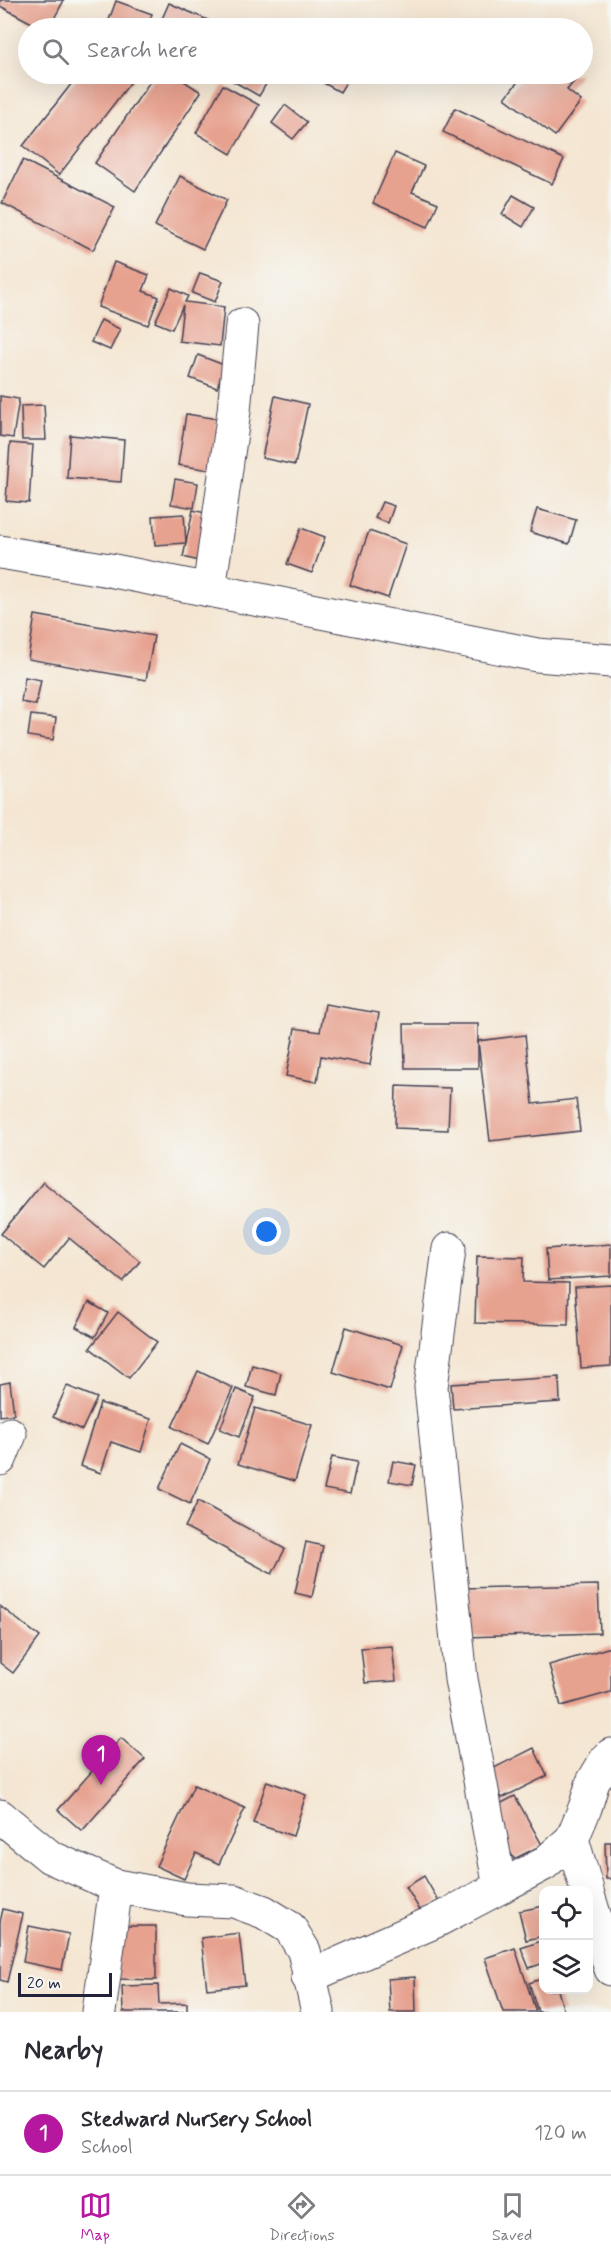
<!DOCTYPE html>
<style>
:root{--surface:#fff;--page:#f2f2f3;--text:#2b2b33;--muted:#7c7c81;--line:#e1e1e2;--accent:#b5179e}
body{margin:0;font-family:Mynerve,sans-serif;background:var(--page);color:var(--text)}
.controls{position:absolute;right:18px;bottom:18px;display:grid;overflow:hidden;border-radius:12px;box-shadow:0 6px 24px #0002}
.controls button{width:54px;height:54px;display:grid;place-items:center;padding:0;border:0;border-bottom:2px solid var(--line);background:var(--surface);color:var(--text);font:30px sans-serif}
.scale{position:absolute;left:18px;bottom:15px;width:94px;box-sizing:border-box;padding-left:6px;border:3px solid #22223b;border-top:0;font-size:16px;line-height:21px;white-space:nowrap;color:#22223b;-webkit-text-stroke:4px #f6f6f2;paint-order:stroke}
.you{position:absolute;left:267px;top:1232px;width:21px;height:21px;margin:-15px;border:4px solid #fff;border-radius:50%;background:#1a73e8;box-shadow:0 0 0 9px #1a73e833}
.badge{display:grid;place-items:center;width:39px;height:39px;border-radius:50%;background:var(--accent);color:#fff;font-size:20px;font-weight:700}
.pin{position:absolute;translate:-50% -50px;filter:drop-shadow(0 2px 3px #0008)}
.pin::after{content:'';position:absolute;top:32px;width:21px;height:18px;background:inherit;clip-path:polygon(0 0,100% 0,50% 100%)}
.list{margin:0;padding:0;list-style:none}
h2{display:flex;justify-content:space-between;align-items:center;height:78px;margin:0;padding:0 24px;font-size:26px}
h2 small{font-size:20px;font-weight:400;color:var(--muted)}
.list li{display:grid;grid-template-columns:39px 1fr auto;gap:18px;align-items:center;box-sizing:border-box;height:84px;padding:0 24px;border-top:2px solid var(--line)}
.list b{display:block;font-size:22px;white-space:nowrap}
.list p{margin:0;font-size:20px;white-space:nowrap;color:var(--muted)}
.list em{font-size:20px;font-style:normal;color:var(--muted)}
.icon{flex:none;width:33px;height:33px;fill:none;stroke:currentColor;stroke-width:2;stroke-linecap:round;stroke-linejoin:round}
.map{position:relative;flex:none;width:611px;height:2012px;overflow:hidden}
.search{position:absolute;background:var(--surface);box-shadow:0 6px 24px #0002;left:18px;right:18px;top:18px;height:66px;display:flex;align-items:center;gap:15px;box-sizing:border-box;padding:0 21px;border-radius:33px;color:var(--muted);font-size:22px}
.sheet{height:162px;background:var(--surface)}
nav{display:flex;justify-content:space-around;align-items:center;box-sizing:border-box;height:84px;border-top:2px solid var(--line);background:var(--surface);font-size:16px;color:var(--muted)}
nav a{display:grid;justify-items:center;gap:3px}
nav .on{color:var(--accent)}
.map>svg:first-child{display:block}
</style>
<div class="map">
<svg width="611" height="2012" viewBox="0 0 611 2012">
<rect width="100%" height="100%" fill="#f6f6f2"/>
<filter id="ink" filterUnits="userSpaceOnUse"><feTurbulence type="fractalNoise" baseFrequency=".0167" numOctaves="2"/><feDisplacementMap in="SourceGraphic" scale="12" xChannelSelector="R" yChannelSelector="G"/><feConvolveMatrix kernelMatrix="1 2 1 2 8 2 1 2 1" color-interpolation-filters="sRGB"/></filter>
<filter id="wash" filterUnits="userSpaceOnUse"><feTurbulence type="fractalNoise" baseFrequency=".008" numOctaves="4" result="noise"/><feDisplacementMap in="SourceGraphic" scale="24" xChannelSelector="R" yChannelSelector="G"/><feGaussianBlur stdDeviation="1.35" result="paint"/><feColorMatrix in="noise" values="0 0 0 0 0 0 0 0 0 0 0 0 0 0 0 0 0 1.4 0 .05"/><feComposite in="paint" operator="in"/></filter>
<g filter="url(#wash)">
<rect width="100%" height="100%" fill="#f4e6d2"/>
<g id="blocks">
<g fill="#e7a18f">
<path d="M 0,0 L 64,0 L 49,28 L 41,28 L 0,6 Z"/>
<path d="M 116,1 L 152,14 L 147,28 L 106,28 Z"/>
<path d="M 169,3 L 226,28 L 158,28 Z"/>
<path d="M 79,74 L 137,74 L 59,175 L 23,146 Z"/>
<path d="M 155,74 L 173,74 L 201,92 L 135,191 L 95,163 Z"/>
<path d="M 228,74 L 272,74 L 259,96 L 226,77 Z"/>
<path d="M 307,74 L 351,74 L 340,92 Z"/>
<path d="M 524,74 L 580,74 L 567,90 L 581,101 L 555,136 L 505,98 Z"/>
<path d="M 223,85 L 259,105 L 231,154 L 196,133 Z"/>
<path d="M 285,105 L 307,122 L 293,139 L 272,123 Z"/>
<path d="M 455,108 L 564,159 L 552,184 L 443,132 Z"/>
<path d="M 395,153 L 424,166 L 412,192 L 438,203 L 428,227 L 373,203 Z"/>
<path d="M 23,160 L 115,207 L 93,250 L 2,203 Z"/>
<path d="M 180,176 L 227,200 L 203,249 L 155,226 Z"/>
<path d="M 513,195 L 534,207 L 523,227 L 502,214 Z"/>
<path d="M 114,262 L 149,275 L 143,291 L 159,297 L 148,325 L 98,307 Z"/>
<path d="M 200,273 L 223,281 L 215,302 L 192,293 Z"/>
<path d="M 171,288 L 188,296 L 185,302 L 224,307 L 220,346 L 179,341 L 183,305 L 172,329 L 155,322 Z"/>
<path d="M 101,320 L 120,329 L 110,350 L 91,342 Z"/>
<path d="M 198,355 L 224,365 L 217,388 L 190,378 Z"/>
<path d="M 0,396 L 19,399 L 13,438 L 0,436 Z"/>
<path d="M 275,396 L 308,404 L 295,465 L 262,458 Z"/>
<path d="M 44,405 L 46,440 L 22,440 L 21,406 Z"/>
<path d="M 186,414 L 218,419 L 210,470 L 178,465 Z"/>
<path d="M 70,435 L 124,440 L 121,482 L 67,478 Z"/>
<path d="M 10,443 L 33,445 L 29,503 L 6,501 Z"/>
<path d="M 175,479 L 198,483 L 194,508 L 171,504 Z"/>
<path d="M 382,502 L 394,506 L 388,523 L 375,518 Z"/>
<path d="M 537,509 L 576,520 L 569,544 L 530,532 Z"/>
<path d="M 193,510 L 213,515 L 203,562 L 183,557 Z"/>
<path d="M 184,514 L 186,543 L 155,545 L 153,516 Z"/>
<path d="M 301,528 L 325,537 L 312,573 L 287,564 Z"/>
<path d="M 369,531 L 406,544 L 388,598 L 350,585 Z"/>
<path d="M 35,615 L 154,636 L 146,680 L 28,659 Z"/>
<path d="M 25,677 L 41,680 L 36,705 L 21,702 Z"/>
<path d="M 31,715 L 56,718 L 53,740 L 28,736 Z"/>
<path d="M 325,1004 L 379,1013 L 370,1065 L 321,1056 L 317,1082 L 286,1076 L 295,1028 L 320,1032 Z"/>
<path d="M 404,1024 L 478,1024 L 478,1068 L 405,1068 Z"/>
<path d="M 525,1035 L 533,1104 L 576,1099 L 580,1131 L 490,1141 L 478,1041 Z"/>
<path d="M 396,1086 L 450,1088 L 448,1130 L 395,1128 Z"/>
<path d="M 43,1182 L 140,1261 L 123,1282 L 69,1238 L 44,1269 L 1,1234 Z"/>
<path d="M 611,1244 L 611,1276 L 548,1280 L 546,1249 Z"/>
<path d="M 477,1256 L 524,1257 L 523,1282 L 569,1283 L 568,1325 L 475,1323 Z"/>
<path d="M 611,1285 L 611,1366 L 581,1368 L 575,1287 Z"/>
<path d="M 89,1302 L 108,1313 L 95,1337 L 76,1327 Z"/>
<path d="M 118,1312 L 157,1342 L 129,1378 L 90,1348 Z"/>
<path d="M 346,1327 L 403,1345 L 390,1390 L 333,1372 Z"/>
<path d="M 252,1365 L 281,1373 L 276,1395 L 246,1387 Z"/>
<path d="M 198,1371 L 233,1388 L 208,1444 L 172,1427 Z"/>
<path d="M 559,1377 L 560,1402 L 453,1409 L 451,1384 Z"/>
<path d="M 10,1382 L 14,1414 L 0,1416 L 0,1384 Z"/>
<path d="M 67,1386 L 97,1398 L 82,1430 L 53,1417 Z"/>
<path d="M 236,1389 L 255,1397 L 239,1437 L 220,1429 Z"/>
<path d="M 100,1403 L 151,1419 L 141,1452 L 111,1442 L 101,1473 L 80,1466 Z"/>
<path d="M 255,1408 L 312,1425 L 295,1481 L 238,1464 Z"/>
<path d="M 180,1444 L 210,1459 L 190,1504 L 159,1489 Z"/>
<path d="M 332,1457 L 357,1462 L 350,1494 L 324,1489 Z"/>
<path d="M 393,1461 L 416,1465 L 412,1485 L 389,1481 Z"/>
<path d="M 198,1501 L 285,1549 L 272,1574 L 185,1527 Z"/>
<path d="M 306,1542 L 323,1546 L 312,1597 L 295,1593 Z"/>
<path d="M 598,1585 L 600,1633 L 465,1637 L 463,1588 Z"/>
<path d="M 0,1606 L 40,1637 L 13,1673 L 0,1663 Z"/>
<path d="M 392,1646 L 396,1681 L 365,1683 L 361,1648 Z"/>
<path d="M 611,1647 L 611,1692 L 561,1706 L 549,1665 Z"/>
<path d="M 121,1738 L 145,1759 L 82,1831 L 58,1810 Z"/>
<path d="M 534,1748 L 547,1776 L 502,1798 L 488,1771 Z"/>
<path d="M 267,1781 L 306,1795 L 293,1836 L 253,1823 Z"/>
<path d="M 194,1785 L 245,1808 L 219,1864 L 196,1853 L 184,1879 L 156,1866 Z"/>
<path d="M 515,1796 L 542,1845 L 514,1859 L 488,1810 Z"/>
<path d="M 605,1842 L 611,1842 L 611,1879 L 606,1879 Z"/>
<path d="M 424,1876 L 439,1902 L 421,1912 L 406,1887 Z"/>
<path d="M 544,1906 L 544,1936 L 526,1940 L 519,1911 Z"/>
<path d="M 3,1909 L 23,1914 L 7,1982 L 0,1980 L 0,1922 Z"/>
<path d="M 29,1926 L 69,1934 L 62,1970 L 23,1962 Z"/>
<path d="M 118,1926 L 156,1926 L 156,1980 L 118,1979 Z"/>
<path d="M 239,1933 L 245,1985 L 207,1989 L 201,1938 Z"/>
<path d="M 544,1940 L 544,1963 L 529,1968 L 521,1948 Z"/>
<path d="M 515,1948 L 536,2012 L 503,2012 L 485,1958 Z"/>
<path d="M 415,1977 L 416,2012 L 390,2012 L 388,1979 Z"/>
<path d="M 544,1978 L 544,1990 L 558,1990 L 564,2012 L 538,2012 L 529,1983 Z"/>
<path d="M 158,1985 L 159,2004 L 187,2003 L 187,2012 L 123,2012 L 122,1986 Z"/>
</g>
</g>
</g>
<g filter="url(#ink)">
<use href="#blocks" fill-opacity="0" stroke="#423f52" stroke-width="1.5"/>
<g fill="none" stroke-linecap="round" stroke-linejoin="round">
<g stroke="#423f52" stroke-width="35">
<g id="minor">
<path d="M 0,552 L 109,570 L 537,655 L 611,661"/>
<path d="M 209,590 L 234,411 L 242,325"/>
<path d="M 449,1249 L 431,1387 L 461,1679 L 500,1887"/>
<path d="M 0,1459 L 10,1434"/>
<path d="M 0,1816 L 50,1857 L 116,1886 L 187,1899 L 234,1901 L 264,1912 L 290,1928 L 304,1951 L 318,2012"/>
<path d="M 572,1839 L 587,1890"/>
<path d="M 588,1895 L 611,1969"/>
<path d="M 308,1977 L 436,1921 L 544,1864 L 572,1839 L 585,1808 L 593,1782 L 606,1760 L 611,1755"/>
<path d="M 99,2012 L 116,1886"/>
</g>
</g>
<use href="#minor" stroke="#fff" stroke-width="33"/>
</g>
</g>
</svg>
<div class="controls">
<button><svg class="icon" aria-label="locate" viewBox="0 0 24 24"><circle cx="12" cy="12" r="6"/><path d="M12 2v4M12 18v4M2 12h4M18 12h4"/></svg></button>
<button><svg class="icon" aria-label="layers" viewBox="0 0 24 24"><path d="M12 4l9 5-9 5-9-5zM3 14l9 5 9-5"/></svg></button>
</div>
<div class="scale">20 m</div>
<div class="you"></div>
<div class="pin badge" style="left:101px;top:1785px">1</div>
<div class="search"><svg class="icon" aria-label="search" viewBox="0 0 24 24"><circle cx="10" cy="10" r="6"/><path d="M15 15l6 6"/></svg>Search here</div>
</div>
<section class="sheet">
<h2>Nearby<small></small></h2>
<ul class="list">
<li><span class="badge">1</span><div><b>Stedward Nursery School</b><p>School</p></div><em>120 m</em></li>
</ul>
</section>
<nav>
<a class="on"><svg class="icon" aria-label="map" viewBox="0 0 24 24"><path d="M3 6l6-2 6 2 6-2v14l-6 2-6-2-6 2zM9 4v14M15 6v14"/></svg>Map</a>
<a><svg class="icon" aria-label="directions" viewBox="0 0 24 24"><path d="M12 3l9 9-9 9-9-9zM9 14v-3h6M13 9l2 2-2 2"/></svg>Directions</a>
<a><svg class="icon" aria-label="saved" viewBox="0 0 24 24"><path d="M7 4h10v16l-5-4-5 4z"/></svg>Saved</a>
</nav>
